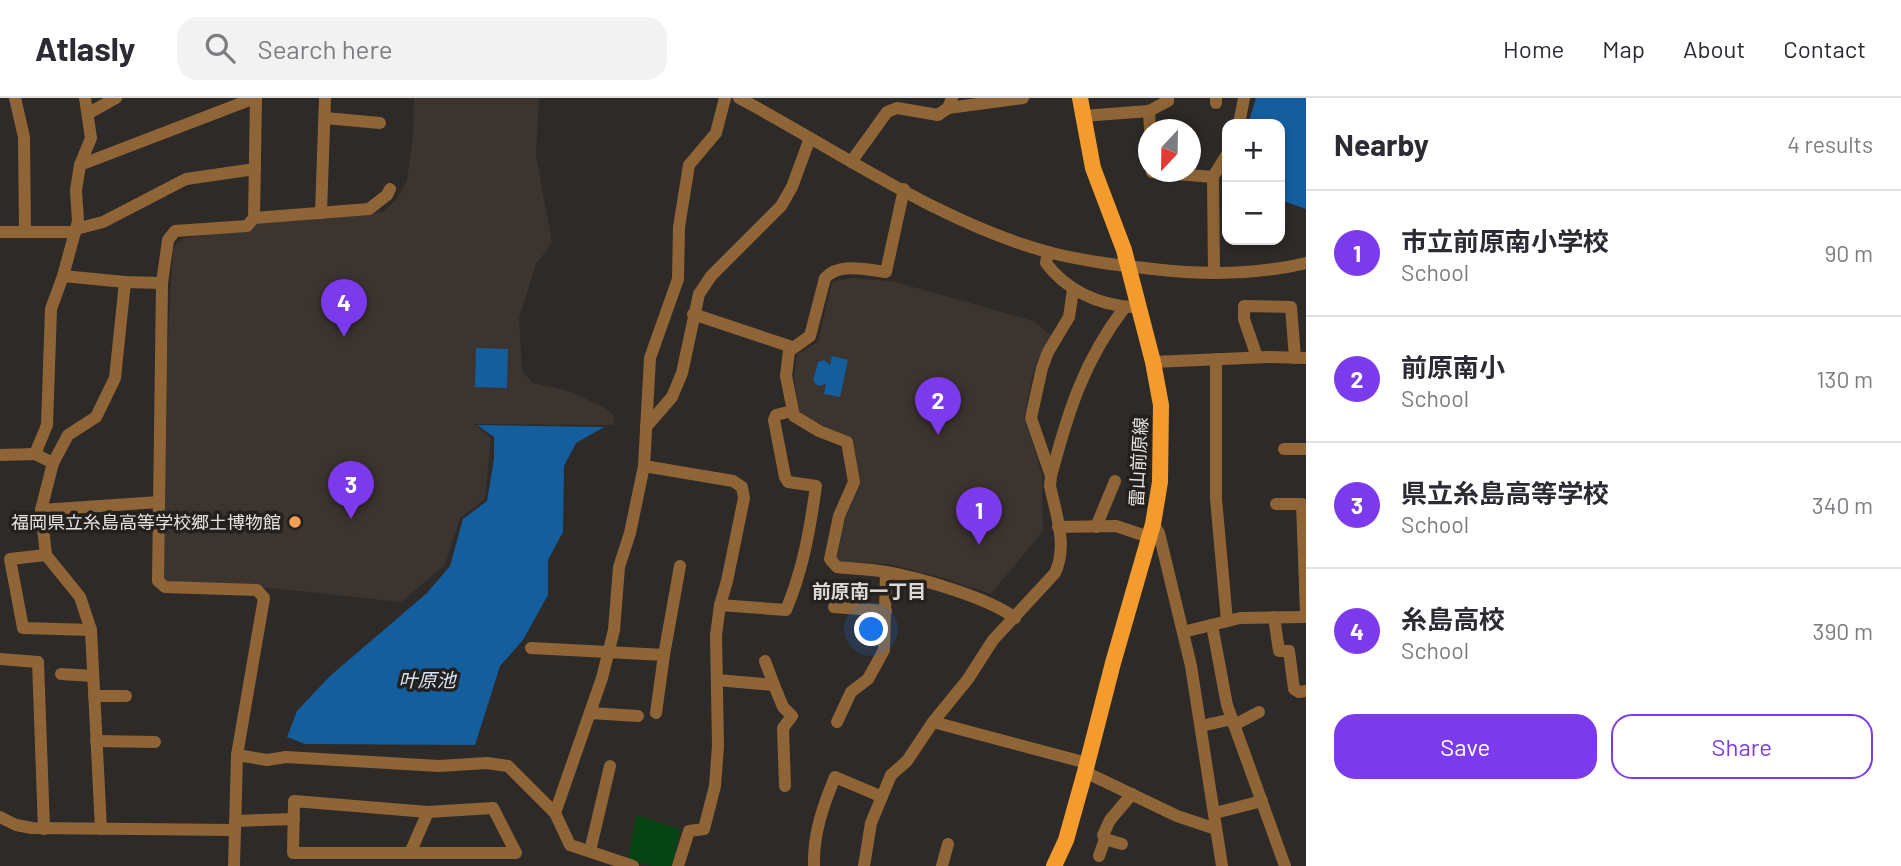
<!DOCTYPE html>
<meta charset="utf-8">
<style>
:root{--surface:#fff;--page:#f2f2f3;--text:#2b2b33;--muted:#7c7c81;--line:#e1e1e2;--accent:#7c3aed}
body{margin:0;font-family:Barlow,"Noto Sans JP",sans-serif;background:var(--page);color:var(--text)}
.controls{position:absolute;right:21px;top:21px;display:grid;overflow:hidden;border-radius:14px;box-shadow:0 4px 10px #0003}
.controls button{width:63px;height:63px;display:grid;place-items:center;padding:0;border:0;border-bottom:2px solid var(--line);background:var(--surface);color:var(--text);font:35px sans-serif}
.compass{position:absolute;left:1138px;top:21px;width:63px;height:63px;border-radius:50%;background:var(--surface);box-shadow:0 4px 10px #0003;rotate:202deg}
.you{position:absolute;left:872px;top:532px;width:24px;height:24px;margin:-18px;border:5px solid #fff;border-radius:50%;background:#1a73e8;box-shadow:0 0 0 10px #1a73e833}
.badge{display:grid;place-items:center;width:46px;height:46px;border-radius:50%;background:var(--accent);color:#fff;font-size:23px;font-weight:700}
.pin{position:absolute;translate:-50% -58px;filter:drop-shadow(0 2px 4px #0008)}
.pin::after{content:'';position:absolute;top:37px;width:24px;height:21px;background:inherit;clip-path:polygon(0 0,100% 0,50% 100%)}
.list{margin:0;padding:0;list-style:none}
h2{display:flex;justify-content:space-between;align-items:center;height:91px;margin:0;padding:0 28px;font-size:30px}
h2 small{font-size:23px;font-weight:400;color:var(--muted)}
.list li{display:grid;grid-template-columns:46px 1fr auto;gap:21px;align-items:center;box-sizing:border-box;height:126px;padding:0 28px;border-top:2px solid var(--line)}
.list b{display:block;font-size:26px;white-space:nowrap}
.list p{margin:0;font-size:23px;white-space:nowrap;color:var(--muted)}
.list em{font-size:23px;font-style:normal;color:var(--muted)}
.actions{display:flex;gap:14px;padding:21px 28px}
.actions a{flex:1;padding:16px 0;border:2px solid var(--accent);border-radius:21px;text-align:center;font-size:24px;color:var(--accent)}
.actions .main{background:var(--accent);color:#fff}
.icon{flex:none;width:38px;height:38px;fill:none;stroke:currentColor;stroke-width:2;stroke-linecap:round;stroke-linejoin:round}
.map{position:relative;flex:none;width:1306px;height:768px;overflow:hidden}
header{display:flex;align-items:center;gap:42px;box-sizing:border-box;height:98px;padding:0 35px;background:var(--surface);border-bottom:2px solid var(--line)}
header strong{font-size:33px}
nav{display:flex;gap:38px;margin-inline-start:auto;font-size:24px}
.search{width:490px;height:63px;background:var(--page);display:flex;align-items:center;gap:18px;box-sizing:border-box;padding:0 24px;border-radius:21px;color:var(--muted);font-size:26px}
main{display:flex}
aside{flex:1;background:var(--surface)}
.map>svg:first-child{display:block}
</style>
<header>
<strong>Atlasly</strong>
<div class="search"><svg class="icon" aria-label="search" viewBox="0 0 24 24"><circle cx="10" cy="10" r="6"/><path d="M15 15l6 6"/></svg>Search here</div>
<nav><a>Home</a><a>Map</a><a>About</a><a>Contact</a></nav>
</header>
<main>
<div class="map">
<svg width="1306" height="768" viewBox="0 0 1306 768">
<rect width="100%" height="100%" fill="#2d2a27"/>
<g fill="#3c342f">
<path d="M 414,0 L 539,0 L 536,57 L 552,145 L 536,166 L 519,220 L 522,273 L 533,285 L 569,293 L 605,310 L 613,317 L 614,327 L 474,326 L 491,340 L 485,401 L 460,420 L 445,467 L 401,504 L 270,490 L 167,486 L 161,479 L 167,257 L 173,152 L 176,146 L 184,140 L 251,131 L 257,125 L 383,114 L 396,102 L 407,83 L 413,36 Z"/>
<path d="M 851,180 L 892,183 L 1034,223 L 1053,239 L 1035,267 L 1024,319 L 1042,376 L 1043,433 L 991,496 L 943,480 L 889,466 L 841,464 L 837,459 L 845,420 L 860,386 L 853,341 L 804,319 L 798,311 L 794,278 L 797,256 L 818,244 L 832,184 Z"/>
</g>
<path fill="#074413" d="M 636,717 L 680,731 L 673,768 L 652,768 L 628,762 Z"/>
<g fill="#145e9d">
<path d="M 1256,0 L 1306,0 L 1306,111 L 1280,102 L 1280,26 L 1248,26 Z"/>
<path d="M 476,250 L 508,251 L 507,290 L 475,289 Z"/>
<path d="M 832,258 L 848,262 L 840,299 L 824,296 L 826,286 L 818,288 L 813,283 L 818,264 L 824,262 L 830,267 Z"/>
<path d="M 477,327 L 604,329 L 576,345 L 564,368 L 563,434 L 548,462 L 548,497 L 523,542 L 500,568 L 475,647 L 305,646 L 287,639 L 297,613 L 330,578 L 427,495 L 450,468 L 463,421 L 487,403 L 494,361 L 494,339 Z"/>
</g>
<g fill="none" stroke-linecap="round" stroke-linejoin="round">
<g stroke="#8f6537" stroke-width="12">
<path d="M 15,0 L 24,39 L 25,134"/>
<path d="M 739,0 C 837,52 940,125 1048,154 C 1082,163 1118,167 1153,171 C 1204,177 1256,177 1306,165"/>
<path d="M 1216,5 L 1216,0"/>
<path d="M 948,10 L 1023,0"/>
<path d="M 1149,13 L 1150,32"/>
<path d="M 89,15 L 116,0"/>
<path d="M 1083,18 L 1149,13 L 1168,3 L 1168,0"/>
<path d="M 325,20 L 380,25"/>
<path d="M 1239,26 L 1244,0"/>
<path d="M 851,64 L 887,14 L 897,10 L 938,17 L 948,10 L 952,0"/>
<path d="M 80,67 L 255,0"/>
<path d="M 1152,74 L 1213,79"/>
<path d="M 904,91 L 886,174 C 867,172 840,164 825,180 L 810,238 L 789,253 L 786,278 L 794,318 L 819,333 L 847,344 L 854,384 L 839,418 L 830,461 L 837,469 C 853,471 870,471 886,474 C 920,480 989,500 1015,520"/>
<path d="M 321,115 L 325,0"/>
<path d="M 254,120 L 369,111 L 387,97 L 390,91"/>
<path d="M 76,131 L 103,124 L 186,81 L 255,71"/>
<path d="M 0,134 L 75,134"/>
<path d="M 1048,154 L 1046,165 C 1066,192 1098,207 1132,209"/>
<path d="M 1214,175 L 1213,79 L 1227,56"/>
<path d="M 63,178 L 125,184 L 162,185"/>
<path d="M 693,216 L 792,249"/>
<path d="M 1257,259 L 1244,221 L 1244,208 L 1291,209 L 1295,260"/>
<path d="M 1216,261 L 1216,401 L 1227,523"/>
<path d="M 1153,264 L 1269,259 L 1306,260"/>
<path d="M 646,329 L 672,299 L 682,275 L 699,196 L 711,178 L 781,108 L 792,89 L 810,40"/>
<path d="M 1284,351 L 1306,351"/>
<path d="M 35,356 L 47,327 L 51,211 L 63,178 L 78,123 L 76,92 L 80,67 L 91,40 L 85,0"/>
<path d="M 0,357 L 35,356 L 53,365"/>
<path d="M 644,368 L 733,383 L 742,389 L 744,400 L 727,483 L 720,507 L 716,537 L 718,648 L 715,688 L 704,731 L 689,733 L 678,768"/>
<path d="M 1051,378 C 1068,314 1084,262 1125,209"/>
<path d="M 1276,406 L 1302,406 L 1306,516"/>
<path d="M 41,412 L 159,404"/>
<path d="M 1153,426 L 1159,435 L 1191,568 L 1222,768"/>
<path d="M 1058,429 L 1116,428 L 1149,439"/>
<path d="M 1096,429 L 1115,383"/>
<path d="M 46,457 L 10,461 L 23,530 L 91,532"/>
<path d="M 720,507 L 786,512 C 803,472 810,431 816,388 L 788,384 L 785,379 L 774,322 L 776,317 L 792,313"/>
<path d="M 834,509 L 886,513"/>
<path d="M 1274,519 L 1279,553 L 1289,553 L 1294,591 L 1299,594 L 1306,593"/>
<path d="M 1212,527 L 1227,607 L 1285,768"/>
<path d="M 1183,534 L 1240,520 L 1306,519"/>
<path d="M 531,550 L 664,557 L 680,468"/>
<path d="M 0,561 L 38,564 L 44,731"/>
<path d="M 61,576 L 93,578"/>
<path d="M 717,582 L 774,587 L 765,563"/>
<path d="M 774,587 L 783,609 L 792,618 L 783,630 L 785,688"/>
<path d="M 94,598 L 126,598"/>
<path d="M 590,615 L 638,618"/>
<path d="M 656,615 L 664,557"/>
<path d="M 837,624 L 851,594 L 868,581 L 884,552 L 886,474"/>
<path d="M 933,624 L 1087,665"/>
<path d="M 1234,627 L 1259,614"/>
<path d="M 1201,628 L 1232,621"/>
<path d="M 96,643 L 155,644"/>
<path d="M 237,657 L 267,662 L 286,659 L 439,668 L 487,665 L 508,668 L 555,715 L 570,747 L 633,768"/>
<path d="M 1085,674 L 1177,718 L 1216,731"/>
<path d="M 294,703 L 428,714 L 493,710 L 516,755 L 293,755 Z"/>
<path d="M 555,715 L 602,580 L 614,532 L 619,469 L 630,435 L 644,368 L 650,260 L 678,181 L 679,129 L 689,67 L 716,35 L 725,0"/>
<path d="M 1215,715 L 1262,703"/>
<path d="M 0,719 L 16,727 L 32,730 L 235,732"/>
<path d="M 235,723 L 294,721"/>
<path d="M 101,731 L 91,532 L 80,499 L 46,457 L 41,412 L 53,365 L 68,337 L 96,319 L 115,280 L 125,184"/>
<path d="M 1122,746 L 1105,741 L 1103,737 L 1110,722 L 1132,696"/>
<path d="M 590,753 L 610,668"/>
<path d="M 410,755 L 428,714"/>
<path d="M 1099,758 L 1105,741"/>
<path d="M 234,768 L 237,657 L 264,500 L 257,492 L 165,489 L 158,483 L 162,185 L 168,142 L 175,133 L 247,128 L 254,120 L 256,0"/>
<path d="M 814,768 C 813,736 823,708 835,679 L 880,698"/>
<path d="M 864,768 L 871,725 L 891,677 L 907,663 L 933,624 L 968,581 L 993,542 L 1055,475 C 1068,448 1056,416 1050,388 L 1051,378 L 1031,320 L 1042,270 L 1048,254 L 1069,219 L 1073,192"/>
<path d="M 942,768 L 948,746"/>
</g>
<path stroke="#f39c2d" stroke-width="16" d="M 1054,768 L 1066,742 L 1085,674 L 1113,565 L 1153,426 L 1160,384 L 1161,307 L 1153,264 L 1124,152 L 1093,70 L 1080,0"/>
</g>
<circle fill="#fa9f4e" stroke="#23201e" stroke-width="2.5" cx="295" cy="424" r="7"/>
<g text-anchor="middle" dominant-baseline="central" stroke-width="7" stroke-linejoin="round" paint-order="stroke">
<g font-size="18" fill="#e6e3e2" stroke="#23201e">
<text transform="translate(1138 364) rotate(-87)">雷山前原線</text>
</g>
<g font-size="18" fill="#e6e3e2" stroke="#23201e" text-anchor="end">
<text x="281" y="424">福岡県立糸島高等学校郷土博物館</text>
</g>
<g font-size="19" font-weight="bold" fill="#ddd8d5" stroke="#23201e">
<text x="869" y="492">前原南一丁目</text>
</g>
<g font-size="19" font-style="italic" fill="#d3e4f6" stroke="#23201e">
<text x="427" y="581">叶原池</text>
</g>
</g>
</svg>
<div class="controls">
<button>+</button>
<button>−</button>
</div>
<svg class="compass" viewBox="-18 -18 36 36"><path d="M0-13l5 13h-10z" fill="#e53935"/><path d="M0 13l5-13h-10z" fill="#7c7c81"/></svg>
<div class="you"></div>
<div class="pin badge" style="left:979px;top:447px">1</div>
<div class="pin badge" style="left:938px;top:337px">2</div>
<div class="pin badge" style="left:351px;top:421px">3</div>
<div class="pin badge" style="left:344px;top:239px">4</div>
</div>
<aside>
<h2>Nearby<small>4 results</small></h2>
<ul class="list">
<li><span class="badge">1</span><div><b>市立前原南小学校</b><p>School</p></div><em>90 m</em></li>
<li><span class="badge">2</span><div><b>前原南小</b><p>School</p></div><em>130 m</em></li>
<li><span class="badge">3</span><div><b>県立糸島高等学校</b><p>School</p></div><em>340 m</em></li>
<li><span class="badge">4</span><div><b>糸島高校</b><p>School</p></div><em>390 m</em></li>
</ul>
<div class="actions"><a class="main">Save</a><a>Share</a></div>
</aside>
</main>
